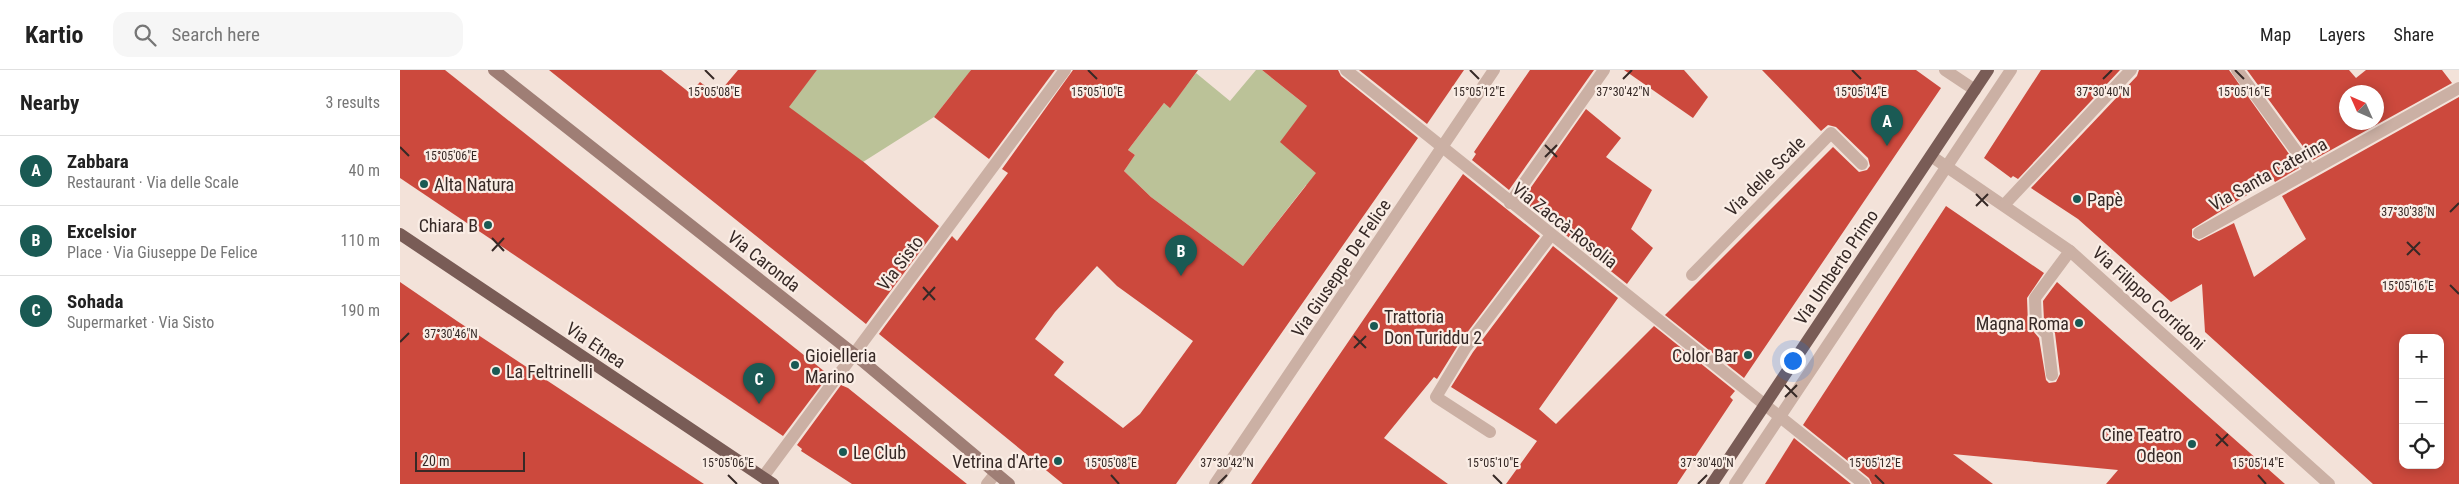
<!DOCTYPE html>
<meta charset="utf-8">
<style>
:root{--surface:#fff;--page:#f6f6f6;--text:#222;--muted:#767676;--line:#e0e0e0;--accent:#1a5a54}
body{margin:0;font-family:"Roboto Condensed",sans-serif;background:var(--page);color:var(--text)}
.controls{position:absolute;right:15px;bottom:15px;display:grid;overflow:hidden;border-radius:10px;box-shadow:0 2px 12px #0003}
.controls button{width:45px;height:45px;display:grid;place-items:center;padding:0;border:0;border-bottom:1px solid var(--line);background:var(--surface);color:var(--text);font:25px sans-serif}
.compass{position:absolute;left:1939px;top:15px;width:45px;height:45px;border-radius:50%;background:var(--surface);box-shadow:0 2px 12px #0003;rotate:315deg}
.scale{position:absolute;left:15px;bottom:12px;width:110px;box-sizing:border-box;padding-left:5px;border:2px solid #362926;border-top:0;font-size:14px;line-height:18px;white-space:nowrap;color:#362926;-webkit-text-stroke:4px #faede5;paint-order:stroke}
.you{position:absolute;left:1392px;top:290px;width:18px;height:18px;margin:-12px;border:4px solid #fff;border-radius:50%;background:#1a73e8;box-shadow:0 0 0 8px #1a73e833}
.badge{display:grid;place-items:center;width:32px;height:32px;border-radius:50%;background:var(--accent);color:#fff;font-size:16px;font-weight:700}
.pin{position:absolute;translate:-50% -41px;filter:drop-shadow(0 1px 2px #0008)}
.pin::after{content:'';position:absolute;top:26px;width:18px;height:15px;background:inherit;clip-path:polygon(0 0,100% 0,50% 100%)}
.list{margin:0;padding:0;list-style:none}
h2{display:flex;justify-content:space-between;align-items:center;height:65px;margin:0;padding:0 20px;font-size:21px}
h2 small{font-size:16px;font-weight:400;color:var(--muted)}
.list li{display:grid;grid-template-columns:32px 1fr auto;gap:15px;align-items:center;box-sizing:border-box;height:70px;padding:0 20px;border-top:1px solid var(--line)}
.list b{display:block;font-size:19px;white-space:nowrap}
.list p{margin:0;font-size:16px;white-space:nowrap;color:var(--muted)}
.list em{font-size:16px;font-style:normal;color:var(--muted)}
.icon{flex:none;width:28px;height:28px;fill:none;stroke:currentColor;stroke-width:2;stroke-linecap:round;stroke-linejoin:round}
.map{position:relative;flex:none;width:2059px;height:414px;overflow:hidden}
header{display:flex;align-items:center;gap:30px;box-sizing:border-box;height:70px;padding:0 25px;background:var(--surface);border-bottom:1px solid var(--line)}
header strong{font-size:24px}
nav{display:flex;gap:28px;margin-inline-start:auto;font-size:18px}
.search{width:350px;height:45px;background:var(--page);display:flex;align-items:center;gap:12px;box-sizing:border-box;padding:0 18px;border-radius:15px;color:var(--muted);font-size:19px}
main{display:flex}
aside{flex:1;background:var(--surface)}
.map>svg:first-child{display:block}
</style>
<header>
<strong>Kartio</strong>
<div class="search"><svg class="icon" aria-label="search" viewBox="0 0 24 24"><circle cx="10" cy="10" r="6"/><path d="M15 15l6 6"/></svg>Search here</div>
<nav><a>Map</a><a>Layers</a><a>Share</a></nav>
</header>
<main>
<aside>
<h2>Nearby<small>3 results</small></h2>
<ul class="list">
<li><span class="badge">A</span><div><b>Zabbara</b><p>Restaurant · Via delle Scale</p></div><em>40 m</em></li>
<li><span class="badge">B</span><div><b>Excelsior</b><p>Place · Via Giuseppe De Felice</p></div><em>110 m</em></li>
<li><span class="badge">C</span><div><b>Sohada</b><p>Supermarket · Via Sisto</p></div><em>190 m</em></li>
</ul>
</aside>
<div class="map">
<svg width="2059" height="414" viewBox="0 0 2059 414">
<rect width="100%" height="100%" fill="#f3e2d9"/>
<g fill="#bbc298">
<path d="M 417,0 L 570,0 L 581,9 L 552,24 L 534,47 L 463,92 L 356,77 Z"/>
<path d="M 856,0 L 862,0 L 907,36 L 913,85 L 923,127 L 906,115 L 843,196 L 751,127 L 724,101 L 735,85 L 728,80 L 764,33 L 770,37 L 796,3 L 830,31 Z"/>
</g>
<g fill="#cc493d" fill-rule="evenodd">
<path d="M 0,0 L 45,0 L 429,305 L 383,366 L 0,108 Z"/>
<path d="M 149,0 L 261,0 L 290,23 L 300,12 L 317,25 L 338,0 L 417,0 L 389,37 L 465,93 L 539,156 L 466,254 Z"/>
<path d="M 571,0 L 655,0 L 589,89 L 534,47 Z"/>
<path d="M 673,0 L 798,0 L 770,38 L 764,33 L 728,80 L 735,85 L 724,101 L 751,127 L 843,196 L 916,103 L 880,72 L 907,36 L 862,0 L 938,0 L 941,6 L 1018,68 L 776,414 L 663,414 L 479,264 L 552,166 L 557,171 L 608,103 L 602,99 ZM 697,196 L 717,216 L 793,271 L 740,344 L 723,358 L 654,305 L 664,292 L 635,269 L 655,242 Z"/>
<path d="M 959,0 L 1064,0 L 1027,54 Z"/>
<path d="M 1130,0 L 1194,0 L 1109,120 L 1072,90 L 1076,84 L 1074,82 Z"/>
<path d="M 1224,0 L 1284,0 L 1308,27 L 1293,48 Z"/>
<path d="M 1362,0 L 1516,0 L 1541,18 L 1344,308 L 1265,245 L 1433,77 L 1459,102 L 1467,100 L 1470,96 L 1468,88 L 1436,57 L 1428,55 L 1421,61 Z"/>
<path d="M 1641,0 L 1720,0 L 1618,109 L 1613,106 L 1611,108 L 1584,88 Z"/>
<path d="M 1739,0 L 1829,0 L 1899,98 L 1875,112 L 1873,109 L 1792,159 L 1792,167 L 1799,171 L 1834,153 L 1854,207 L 1906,169 L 1882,126 L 2059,27 L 2059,414 L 1973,414 L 1805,262 L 1802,214 L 1771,232 L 1678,149 L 1631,118 L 1737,6 ZM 2003,268 L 2040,268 L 2040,395 L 2003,395 Z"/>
<path d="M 1847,0 L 1949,0 L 1956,8 L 1966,0 L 2042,0 L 2052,13 L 1913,90 ZM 1946,22 L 1976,22 L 1976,52 L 1946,52 Z"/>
<path d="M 1186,39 L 1221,68 L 1206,87 L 1252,120 L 1231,159 L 1253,178 L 1227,214 L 1122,130 Z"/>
<path d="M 1063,104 L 1140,166 L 1060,272 L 1037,309 L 1034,307 L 984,368 L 1048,414 L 851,414 Z"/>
<path d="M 1546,136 L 1644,203 L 1627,228 L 1628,255 L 1639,268 L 1646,310 L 1649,313 L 1656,312 L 1660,304 L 1655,263 L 1644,250 L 1643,231 L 1657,212 L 1885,414 L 1706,414 L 1718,400 L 1553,384 L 1593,414 L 1472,414 L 1469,408 L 1403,355 Z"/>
<path d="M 1153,176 L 1218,228 L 1139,339 L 1156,354 L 1254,256 L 1335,321 L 1330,327 L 1333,330 L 1277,414 L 1106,414 L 1137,371 L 1051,317 L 1073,282 Z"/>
<path d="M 0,212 L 57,251 L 304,414 L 0,414 Z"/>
<path d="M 441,315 L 448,318 L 567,414 L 452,414 L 401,381 L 402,379 L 397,375 Z"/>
<path d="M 1394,368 L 1451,414 L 1365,414 Z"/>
</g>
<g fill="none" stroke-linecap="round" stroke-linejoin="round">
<path stroke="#cbb0a4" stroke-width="12" d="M 1335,414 L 1611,0"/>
<g stroke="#cbb0a4" stroke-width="12">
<path d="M 1837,0 L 1910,100"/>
<path d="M 1531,86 L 1670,181 L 1929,414"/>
<path d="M 1110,133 L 1204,0"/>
<path d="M 1604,135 L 1731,0"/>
<path d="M 1799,163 L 2059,18"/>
<path d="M 1292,205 L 1431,63 L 1462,94"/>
<path d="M 1652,305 L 1647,264 L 1636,254 L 1635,228 L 1670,181"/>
<path d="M 363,407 L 454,284"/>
<path d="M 587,414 L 596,403"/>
</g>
<g stroke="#cbb0a4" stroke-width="12">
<path d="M 946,0 L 1464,414"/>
<path d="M 1545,0 L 1575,20"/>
<path d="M 454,284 L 665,0"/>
<path d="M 1090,362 L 1036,327 L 1066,277 L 1151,165"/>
<path d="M 815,414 L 1094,0"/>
</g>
<path stroke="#9f7e75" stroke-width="12" d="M 94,0 L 454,284 L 609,414"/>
<g stroke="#795c56" stroke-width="12">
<path d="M 0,164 L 373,414"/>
<path d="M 1312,414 L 1588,0"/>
</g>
</g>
<path fill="none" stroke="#362926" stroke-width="2" d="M 305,0 L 314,9M 688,0 L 697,9M 1070,0 L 1079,9M 1452,0 L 1461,9M 1835,0 L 1844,9M 1223,9 L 1232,0M 1703,9 L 1712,0M 1145,75 L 1157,87M 0,77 L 9,86M 1145,87 L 1157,75M 1576,124 L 1588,136M 1576,136 L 1588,124M 2050,142 L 2059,133M 92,168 L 104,181M 2007,172 L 2020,185M 92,181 L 104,168M 2007,185 L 2020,172M 2050,215 L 2059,224M 523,217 L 535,230M 523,230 L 535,217M 954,266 L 966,278M 0,272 L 9,263M 954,278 L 966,266M 1385,315 L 1397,327M 1385,327 L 1397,315M 1816,364 L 1828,376M 1816,376 L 1828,364M 328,405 L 337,414M 711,405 L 719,414M 1093,405 L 1102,414M 1475,405 L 1484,414M 1858,405 L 1866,414M 818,414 L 827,405M 1298,414 L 1307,405"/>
<g fill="#1a5a54" stroke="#faede5" stroke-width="2">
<circle cx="24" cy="114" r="5"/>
<circle cx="1677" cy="129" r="5"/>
<circle cx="88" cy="155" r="5"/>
<circle cx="1679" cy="253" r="5"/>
<circle cx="974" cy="256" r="5"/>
<circle cx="1348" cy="285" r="5"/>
<circle cx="395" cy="295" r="5"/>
<circle cx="96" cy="301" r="5"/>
<circle cx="1792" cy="374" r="5"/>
<circle cx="443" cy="382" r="5"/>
<circle cx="658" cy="391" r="5"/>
</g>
<g text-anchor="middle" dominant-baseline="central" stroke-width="4.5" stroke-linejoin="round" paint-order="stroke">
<g font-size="18" fill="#362926" stroke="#faede5">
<text transform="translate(1868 104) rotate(-29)">Via Santa Caterina</text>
<text transform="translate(1365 106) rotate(-45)">Via delle Scale</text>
<text transform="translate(1165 155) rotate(38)">Via Zaccà-Rosolia</text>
<text transform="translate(364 191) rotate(38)">Via Caronda</text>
<text transform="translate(500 193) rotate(-53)">Via Sisto</text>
<text transform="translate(1436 197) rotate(-56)">Via Umberto Primo</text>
<text transform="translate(941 198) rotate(-56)">Via Giuseppe De Felice</text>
<text transform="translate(1749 228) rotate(42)">Via Filippo Corridoni</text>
<text transform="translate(196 275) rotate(34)">Via Etnea</text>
</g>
<g font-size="18" fill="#362926" stroke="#faede5" text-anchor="start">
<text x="34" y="114">Alta Natura</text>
<text x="1687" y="129">Papè</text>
<text x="78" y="155" text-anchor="end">Chiara B</text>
<text x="984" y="246">Trattoria<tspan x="984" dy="21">Don Turiddu 2</tspan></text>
<text x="1669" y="253" text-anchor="end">Magna Roma</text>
<text x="405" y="285">Gioielleria<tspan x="405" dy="21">Marino</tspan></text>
<text x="1338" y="285" text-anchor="end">Color Bar</text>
<text x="106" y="301">La Feltrinelli</text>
<text x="1782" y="364" text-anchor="end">Cine Teatro<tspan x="1782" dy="21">Odeon</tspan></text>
<text x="453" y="382">Le Club</text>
<text x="648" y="391" text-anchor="end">Vetrina d'Arte</text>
</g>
</g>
<g font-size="12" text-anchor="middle" fill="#362926" stroke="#faede5" stroke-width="4.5" stroke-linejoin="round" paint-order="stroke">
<text x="1079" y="26">15°05'12"E</text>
<text x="1844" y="26">15°05'16"E</text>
<text x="314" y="26">15°05'08"E</text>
<text x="697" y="26">15°05'10"E</text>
<text x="1461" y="26">15°05'14"E</text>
<text x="1703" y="26">37°30'40"N</text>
<text x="1223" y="26">37°30'42"N</text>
<text x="51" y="90">15°05'06"E</text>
<text x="2008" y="146">37°30'38"N</text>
<text x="2008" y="220">15°05'16"E</text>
<text x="51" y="268">37°30'46"N</text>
<text x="328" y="397">15°05'06"E</text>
<text x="711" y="397">15°05'08"E</text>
<text x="827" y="397">37°30'42"N</text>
<text x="1093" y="397">15°05'10"E</text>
<text x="1307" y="397">37°30'40"N</text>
<text x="1475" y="397">15°05'12"E</text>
<text x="1858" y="397">15°05'14"E</text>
</g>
</svg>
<div class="controls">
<button>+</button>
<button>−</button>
<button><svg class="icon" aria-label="locate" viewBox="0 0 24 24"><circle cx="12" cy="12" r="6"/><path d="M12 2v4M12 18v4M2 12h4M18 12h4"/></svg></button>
</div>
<svg class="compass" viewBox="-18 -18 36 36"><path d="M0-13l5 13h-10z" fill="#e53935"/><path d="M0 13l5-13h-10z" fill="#767676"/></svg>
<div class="scale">20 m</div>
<div class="you"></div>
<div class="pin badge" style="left:1487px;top:76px">A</div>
<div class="pin badge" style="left:781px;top:206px">B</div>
<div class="pin badge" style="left:359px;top:334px">C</div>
</div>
</main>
